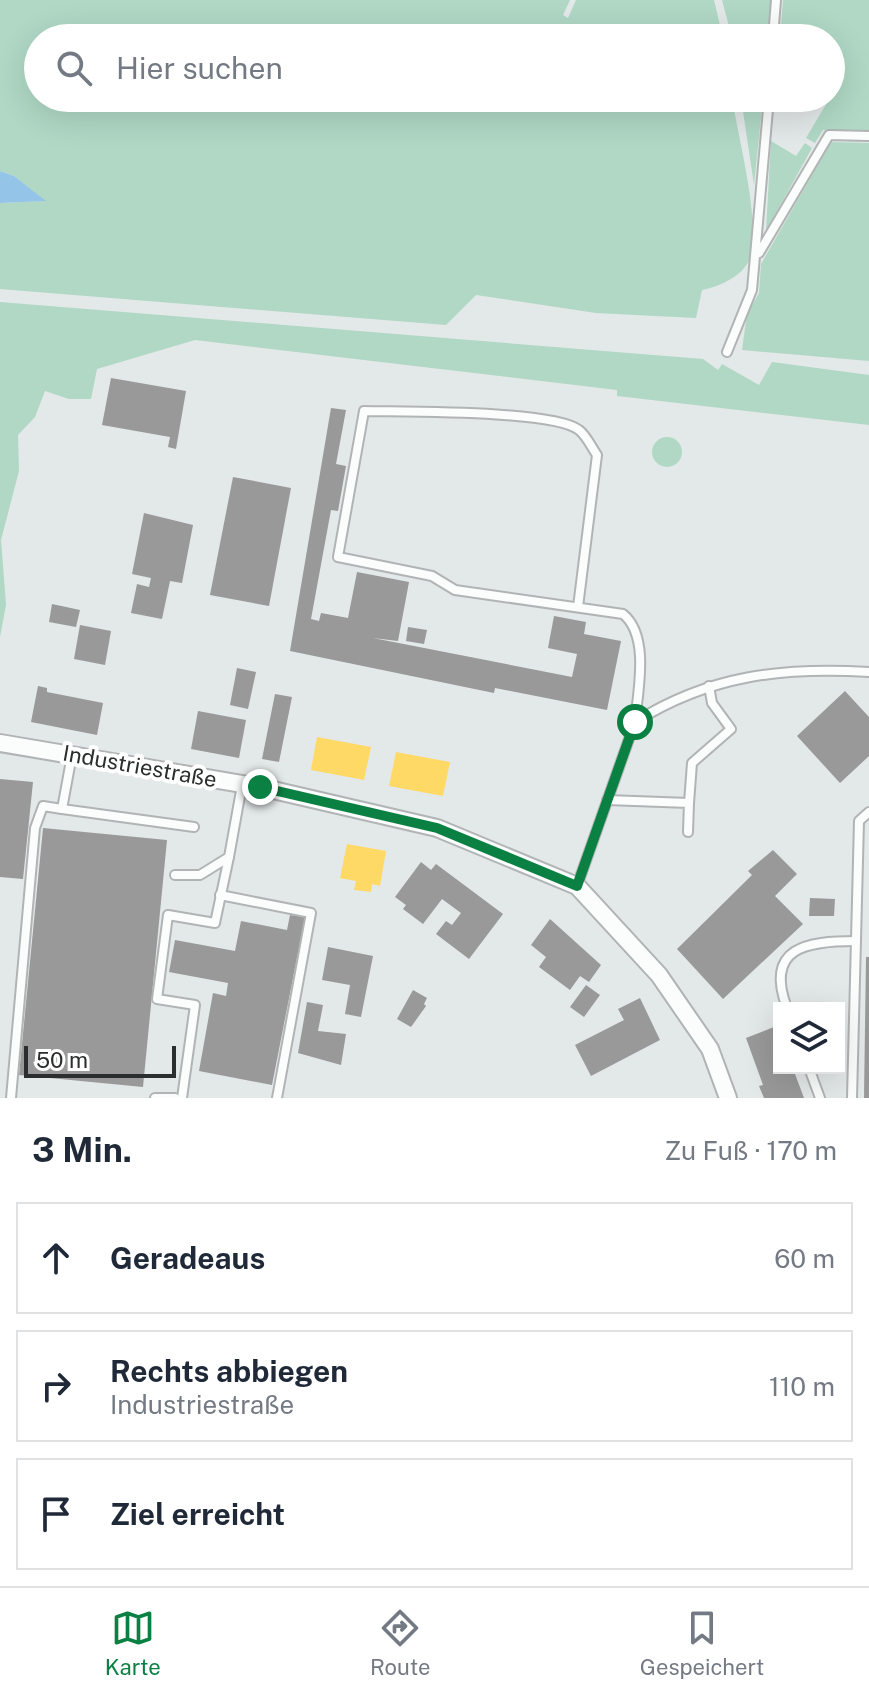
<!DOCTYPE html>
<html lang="de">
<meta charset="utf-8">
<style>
:root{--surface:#fff;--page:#f6f6f7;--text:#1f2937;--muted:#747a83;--line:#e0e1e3;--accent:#0b8043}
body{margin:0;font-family:"Public Sans",sans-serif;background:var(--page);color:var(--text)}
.controls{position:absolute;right:24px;bottom:24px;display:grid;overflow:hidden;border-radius:0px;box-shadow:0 8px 32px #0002}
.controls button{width:72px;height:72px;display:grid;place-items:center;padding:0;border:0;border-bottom:2px solid var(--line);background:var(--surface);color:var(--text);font:40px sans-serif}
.scale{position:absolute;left:24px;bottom:20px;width:152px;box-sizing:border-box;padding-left:8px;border:4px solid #2b2e2e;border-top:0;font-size:22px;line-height:28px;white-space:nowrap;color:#2b2e2e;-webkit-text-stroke:6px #fff;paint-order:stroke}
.stop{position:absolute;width:24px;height:24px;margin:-18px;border:6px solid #0b8043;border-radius:50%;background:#fff}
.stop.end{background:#0b8043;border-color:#fff;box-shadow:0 2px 8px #0008}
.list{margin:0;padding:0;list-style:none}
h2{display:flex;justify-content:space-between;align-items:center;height:104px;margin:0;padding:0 32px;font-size:34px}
h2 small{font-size:26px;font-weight:400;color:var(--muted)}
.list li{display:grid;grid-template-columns:52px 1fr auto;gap:24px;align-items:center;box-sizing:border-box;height:112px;margin:0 16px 16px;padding:0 16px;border:2px solid var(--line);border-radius:0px}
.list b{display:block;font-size:30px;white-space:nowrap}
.list p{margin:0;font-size:26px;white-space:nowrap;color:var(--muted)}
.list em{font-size:26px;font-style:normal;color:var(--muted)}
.icon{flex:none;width:44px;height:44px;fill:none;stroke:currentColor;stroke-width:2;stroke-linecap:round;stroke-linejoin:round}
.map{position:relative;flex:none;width:869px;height:1098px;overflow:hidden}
.search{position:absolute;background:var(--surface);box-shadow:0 8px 32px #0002;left:24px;right:24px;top:24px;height:88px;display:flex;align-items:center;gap:20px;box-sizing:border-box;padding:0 28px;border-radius:44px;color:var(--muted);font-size:30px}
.sheet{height:488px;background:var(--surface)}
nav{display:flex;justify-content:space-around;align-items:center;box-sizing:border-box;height:112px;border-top:2px solid var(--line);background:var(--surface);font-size:22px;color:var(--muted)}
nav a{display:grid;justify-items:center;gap:4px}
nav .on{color:var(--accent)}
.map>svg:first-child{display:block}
</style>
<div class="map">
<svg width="869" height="1098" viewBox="0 0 869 1098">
<rect width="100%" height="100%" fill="#e3e8e8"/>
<g fill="#b0d8c5">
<path d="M 0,0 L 570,0 L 563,15 L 568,18 L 576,0 L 714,0 L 723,38 L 38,38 L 38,98 L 732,98 C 738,136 760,220 751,255 C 746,275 721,286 702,290 L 696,318 L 596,313 L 476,295 L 446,325 L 0,289 L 0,203 L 45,201 L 14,176 L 0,171 Z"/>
<path d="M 722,0 L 771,0 L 768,38 L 732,38 Z"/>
<path d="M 783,0 L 869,0 L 869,132 L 823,130 L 815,143 L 806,138 L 828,101 L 824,98 L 831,98 L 831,38 L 780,38 Z"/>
<path d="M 741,98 L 763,98 L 754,185 Z"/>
<path d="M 771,141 L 796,156 L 805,143 L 812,148 L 766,231 Z"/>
<path d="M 831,142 L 869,143 L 869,361 L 742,350 L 747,314 L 759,293 L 761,264 Z"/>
<path d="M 0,302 L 703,359 L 718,370 L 722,364 L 759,385 L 772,362 L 869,375 L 869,425 L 617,396 L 617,390 L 195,340 L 97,369 L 91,399 L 69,399 L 45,391 L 35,417 L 18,435 L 19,471 L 1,540 L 6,605 L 0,637 Z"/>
<circle cx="667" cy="452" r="15"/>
</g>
<path fill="#95c4e9" d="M 0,171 L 14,176 L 46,201 L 0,203 Z"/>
<g fill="#ffd966">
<path d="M 317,737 L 371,747 L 364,780 L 311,770 Z"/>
<path d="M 396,752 L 450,762 L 443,796 L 389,786 Z"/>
<path d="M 347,844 L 386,851 L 380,886 L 372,884 L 371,892 L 354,890 L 356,881 L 340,878 Z"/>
</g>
<g fill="#999">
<path d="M 111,378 L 186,391 L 176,449 L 168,447 L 170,437 L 102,425 Z"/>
<path d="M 331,408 L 346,410 L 336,464 L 346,466 L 338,511 L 331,510 L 311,619 L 319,621 L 321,613 L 348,618 L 357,572 L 409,582 L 398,641 L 373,638 L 572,677 L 577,654 L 548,648 L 554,616 L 586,622 L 584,634 L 621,641 L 607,710 L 495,688 L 494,693 L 290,651 Z"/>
<path d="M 233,477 L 291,488 L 269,606 L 210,595 Z"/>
<path d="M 144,513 L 193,525 L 182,583 L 170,581 L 162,619 L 131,613 L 137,584 L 149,587 L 151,578 L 132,574 Z"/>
<path d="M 52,604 L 80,610 L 76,627 L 49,622 Z"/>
<path d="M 80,625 L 111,631 L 105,665 L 74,659 Z"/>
<path d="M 408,627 L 427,630 L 424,644 L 406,641 Z"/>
<path d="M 237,668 L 256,672 L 248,709 L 230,705 Z"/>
<path d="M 38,686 L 47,688 L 47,692 L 103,703 L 97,735 L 31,722 Z"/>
<path d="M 845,691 L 869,717 L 869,756 L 840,783 L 797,736 Z"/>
<path d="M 275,694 L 292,697 L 279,762 L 262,759 Z"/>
<path d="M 198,711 L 246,720 L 239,758 L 191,749 Z"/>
<path d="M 0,779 L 33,782 L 23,879 L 0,877 Z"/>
<path d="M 43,828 L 167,840 L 143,1087 L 19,1075 Z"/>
<path d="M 773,850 L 797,874 L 775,896 L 803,924 L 723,999 L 677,949 L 752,875 L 748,871 Z"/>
<path d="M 421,862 L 431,870 L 436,864 L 503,914 L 469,959 L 436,934 L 446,921 L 452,925 L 461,913 L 442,899 L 423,924 L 403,909 L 406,905 L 395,897 Z"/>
<path d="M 810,898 L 835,899 L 834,916 L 809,916 Z"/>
<path d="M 290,915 L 305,917 L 272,1085 L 199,1071 L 213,993 L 226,996 L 228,983 L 169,972 L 175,940 L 235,951 L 241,921 L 287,930 Z"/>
<path d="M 550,919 L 601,965 L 589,982 L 580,976 L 570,990 L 539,967 L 546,957 L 531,945 Z"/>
<path d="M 328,947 L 373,956 L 361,1017 L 345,1014 L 350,985 L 322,980 Z"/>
<path d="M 866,957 L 869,957 L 869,1098 L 864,1098 Z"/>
<path d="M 586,985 L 600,995 L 584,1017 L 570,1007 Z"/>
<path d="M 413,990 L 427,998 L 424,1004 L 426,1006 L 411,1027 L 397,1019 Z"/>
<path d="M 640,998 L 660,1040 L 591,1076 L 575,1045 L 624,1020 L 618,1009 Z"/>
<path d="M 307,1002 L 323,1005 L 318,1031 L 346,1034 L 341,1065 L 298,1053 Z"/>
<path d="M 779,1025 L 779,1068 L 800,1068 L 801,1072 L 795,1074 L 804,1098 L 764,1098 L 759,1086 L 763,1085 L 746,1038 Z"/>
</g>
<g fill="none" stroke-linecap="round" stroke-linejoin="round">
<g stroke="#b1b4b5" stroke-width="12">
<g id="lane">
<path d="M 773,38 L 776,0"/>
<path d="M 759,253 L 829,135 L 869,136"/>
<path d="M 727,352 L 752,290 L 769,98"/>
<path d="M 578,607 L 597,455 C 592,448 586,435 579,430 C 553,410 403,412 364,411 L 338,557 L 432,576 L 455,590 L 623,614 C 650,636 638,691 635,722"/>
<path d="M 72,755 L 62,809 L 194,827"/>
<path d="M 607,800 L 689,803 L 688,832"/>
<path d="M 689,803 L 692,763 L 731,729 L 712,703 L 709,686"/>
<path d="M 175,875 L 200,875 L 229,857 L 242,785"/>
<path d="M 577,886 L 635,722 C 710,675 782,667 869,672"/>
<path d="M 220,895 L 311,913 L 277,1098"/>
<path d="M 787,1008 C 764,947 807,941 856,941"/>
<path d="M 809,1068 L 820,1098"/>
<path d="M 11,1098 L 35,828 L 43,806 L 62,809"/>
<path d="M 155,1098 L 175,1098"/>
<path d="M 182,1098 L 195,1005 L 157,999 L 168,915 L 215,923 L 229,857"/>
<path d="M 852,1098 L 859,821 L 869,812"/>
</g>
</g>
<g stroke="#b1b4b5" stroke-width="20">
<path id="street" d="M 0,743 L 260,787 L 437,828 L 577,886 L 659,975 L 710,1049 L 728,1098"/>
</g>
<use href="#lane" stroke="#fbfcfc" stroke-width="8"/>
<use href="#street" stroke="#fbfcfc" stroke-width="16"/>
</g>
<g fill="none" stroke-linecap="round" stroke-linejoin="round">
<path stroke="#0b8043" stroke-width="10" d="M 260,787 L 437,828 L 577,886 L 635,722"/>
</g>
<g text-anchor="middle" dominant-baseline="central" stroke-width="8" stroke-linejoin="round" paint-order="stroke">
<g font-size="22" fill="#2b2e2e" stroke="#fff">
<text transform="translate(140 766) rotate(10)">Industriestraße</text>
</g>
</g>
</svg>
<div class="controls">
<button><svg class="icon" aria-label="layers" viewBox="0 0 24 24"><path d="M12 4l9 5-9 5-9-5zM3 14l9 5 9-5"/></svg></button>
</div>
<div class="scale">50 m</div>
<div class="stop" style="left:635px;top:722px"></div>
<div class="stop end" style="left:260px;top:787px"></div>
<div class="search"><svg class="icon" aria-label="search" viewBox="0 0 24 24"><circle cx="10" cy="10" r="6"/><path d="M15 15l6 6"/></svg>Hier suchen</div>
</div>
<section class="sheet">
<h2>3 Min.<small>Zu Fuß · 170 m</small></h2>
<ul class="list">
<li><svg class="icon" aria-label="ahead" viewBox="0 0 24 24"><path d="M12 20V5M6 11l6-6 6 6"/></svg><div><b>Geradeaus</b></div><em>60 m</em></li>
<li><svg class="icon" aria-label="right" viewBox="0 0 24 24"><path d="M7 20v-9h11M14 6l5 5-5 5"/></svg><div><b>Rechts abbiegen</b><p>Industriestraße</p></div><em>110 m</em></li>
<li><svg class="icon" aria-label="arrive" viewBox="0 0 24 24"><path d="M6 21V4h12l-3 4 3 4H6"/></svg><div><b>Ziel erreicht</b></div></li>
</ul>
</section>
<nav>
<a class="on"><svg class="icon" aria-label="map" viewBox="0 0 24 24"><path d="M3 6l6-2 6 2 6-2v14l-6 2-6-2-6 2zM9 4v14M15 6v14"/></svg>Karte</a>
<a><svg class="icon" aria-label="directions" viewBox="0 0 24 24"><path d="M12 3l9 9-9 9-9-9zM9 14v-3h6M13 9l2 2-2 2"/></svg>Route</a>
<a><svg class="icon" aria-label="saved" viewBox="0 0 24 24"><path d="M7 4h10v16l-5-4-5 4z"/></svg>Gespeichert</a>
</nav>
